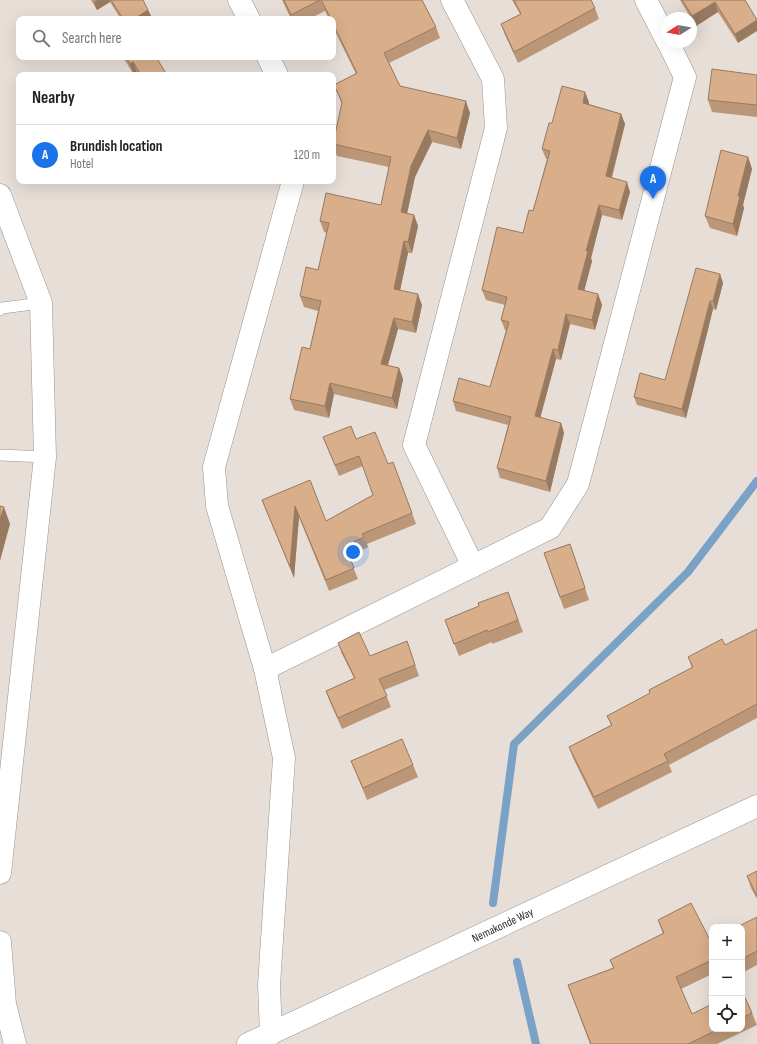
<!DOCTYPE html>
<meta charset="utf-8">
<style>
:root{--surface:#fff;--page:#f2f2f2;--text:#222;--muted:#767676;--line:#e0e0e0;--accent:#1a73e8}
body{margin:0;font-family:"Sofia Sans Condensed",sans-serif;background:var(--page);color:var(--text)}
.controls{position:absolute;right:12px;bottom:12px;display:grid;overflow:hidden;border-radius:8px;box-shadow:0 4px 16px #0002}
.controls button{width:36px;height:36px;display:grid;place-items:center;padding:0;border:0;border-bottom:1px solid var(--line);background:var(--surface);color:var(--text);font:20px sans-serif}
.compass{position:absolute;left:661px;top:12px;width:36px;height:36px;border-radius:50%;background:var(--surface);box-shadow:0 4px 16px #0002;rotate:259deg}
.you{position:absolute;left:353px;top:552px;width:14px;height:14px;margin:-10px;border:3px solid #fff;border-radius:50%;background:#1a73e8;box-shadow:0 0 0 6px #1a73e833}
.badge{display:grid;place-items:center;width:26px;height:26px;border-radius:50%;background:var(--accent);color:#fff;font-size:13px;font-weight:700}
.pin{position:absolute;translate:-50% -33px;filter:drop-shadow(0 1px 2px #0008)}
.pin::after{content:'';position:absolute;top:21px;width:14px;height:12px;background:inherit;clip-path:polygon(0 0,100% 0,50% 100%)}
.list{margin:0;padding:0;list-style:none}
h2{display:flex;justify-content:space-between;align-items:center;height:52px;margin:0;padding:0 16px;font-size:17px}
h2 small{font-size:13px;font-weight:400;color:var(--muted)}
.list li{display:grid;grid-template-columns:26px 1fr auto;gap:12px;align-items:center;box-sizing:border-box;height:60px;padding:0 16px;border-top:1px solid var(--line)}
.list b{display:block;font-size:15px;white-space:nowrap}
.list p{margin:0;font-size:13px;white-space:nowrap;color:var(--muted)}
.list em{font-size:13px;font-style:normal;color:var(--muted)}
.icon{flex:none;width:22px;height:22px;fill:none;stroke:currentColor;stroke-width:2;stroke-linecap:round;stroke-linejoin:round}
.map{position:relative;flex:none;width:757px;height:1044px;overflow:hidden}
.search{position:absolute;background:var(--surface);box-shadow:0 4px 16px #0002;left:16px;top:16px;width:320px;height:44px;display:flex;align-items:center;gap:10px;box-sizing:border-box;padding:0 14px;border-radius:8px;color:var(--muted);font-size:15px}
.panel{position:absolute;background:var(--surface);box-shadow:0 4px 16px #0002;left:16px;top:72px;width:320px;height:112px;border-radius:8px}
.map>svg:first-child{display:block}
</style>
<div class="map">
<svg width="757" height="1044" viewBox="0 0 757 1044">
<rect width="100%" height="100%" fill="#e7ded8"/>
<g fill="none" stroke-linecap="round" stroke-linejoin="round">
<g stroke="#7aa1c6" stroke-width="8">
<path d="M 493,903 L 514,744 L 688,572 L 757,481"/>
<path d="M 517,962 L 536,1044"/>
</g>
<g stroke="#9b938d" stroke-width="12">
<g id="lane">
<path d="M 0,310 L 2,308 L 41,303"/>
<path d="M 0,455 L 45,457"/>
</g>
</g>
<g stroke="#9b938d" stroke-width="23">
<g id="street">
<path d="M 239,0 L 249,19"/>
<path d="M 452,0 L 493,79 L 496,128 L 414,445 L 473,566"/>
<path d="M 646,0 L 667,41"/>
<path d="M 268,57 L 277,75"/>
<path d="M 0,195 L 41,303 L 45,457 L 0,873"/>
<path d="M 265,669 L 550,528 L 578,484 L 685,77 L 668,42"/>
<path d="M 0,942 L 5,1004 L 15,1044"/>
<path d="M 271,1034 L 269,985 L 284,758 L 265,669 L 217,506 L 214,467 L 293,181"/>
</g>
</g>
<g stroke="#9b938d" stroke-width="23">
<g id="secondary">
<path id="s1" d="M 248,1044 L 757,806"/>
</g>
</g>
<use href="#lane" stroke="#fff" stroke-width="11"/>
<use href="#street" stroke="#fff" stroke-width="22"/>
<use href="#secondary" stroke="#fff" stroke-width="22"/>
</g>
<g fill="#bb9677">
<path d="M 91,0 L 143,0 L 152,18 L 150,19 L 121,19 L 110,2 L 97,10 Z"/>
<path d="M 282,0 L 422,0 L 436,27 L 440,38 L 389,63 L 400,86 L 470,113 L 461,149 L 432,142 L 415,177 L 407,213 L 414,215 L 418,226 L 412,253 L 408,253 L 400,290 L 422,305 L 416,333 L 398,329 L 388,365 L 399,368 L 403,379 L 397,409 L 334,394 L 329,418 L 294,410 L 290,399 L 310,349 L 318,311 L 304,307 L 300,296 L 318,270 L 327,233 L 324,232 L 320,221 L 381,205 L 389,167 L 337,156 L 333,144 L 342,104 L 334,85 L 356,74 L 333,27 L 333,19 L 329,19 L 325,11 L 309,19 L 291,19 Z"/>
<path d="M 512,0 L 591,0 L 595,8 L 599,19 L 518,63 L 505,35 L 501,24 L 520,14 Z"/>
<path d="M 680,0 L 745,0 L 738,43 L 718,12 L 696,26 Z"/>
<path d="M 123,57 L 162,57 L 157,60 L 167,75 L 138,75 L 137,73 L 134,75 Z"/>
<path d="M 757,75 L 757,117 L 712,112 L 708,100 Z"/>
<path d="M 589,102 L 589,104 L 621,114 L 625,124 L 612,178 L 630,192 L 622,220 L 602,215 L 591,258 L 592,261 L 584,291 L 598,294 L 602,305 L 595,330 L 570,324 L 561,360 L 556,359 L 540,418 L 561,423 L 564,433 L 550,492 L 500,478 L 497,468 L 508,425 L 456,411 L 453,401 L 490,387 L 506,331 L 505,330 L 501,320 L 505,305 L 486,300 L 482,290 L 523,233 L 533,211 L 547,159 L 546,159 L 542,149 L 552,123 Z"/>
<path d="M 748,157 L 752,169 L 743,205 L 744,208 L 737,236 L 710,228 L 705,216 Z"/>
<path d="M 720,274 L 723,283 L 716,310 L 713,309 L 686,418 L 637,405 L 634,397 L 665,380 Z"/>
<path d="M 323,437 L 356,439 L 388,464 L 393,462 L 416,524 L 367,544 L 368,547 L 349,557 L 358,579 L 329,591 L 299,517 L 294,578 L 262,500 L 326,521 L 373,495 L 363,466 L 339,476 Z"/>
<path d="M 570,544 L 589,600 L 564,609 L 544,553 Z"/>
<path d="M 508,592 L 523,632 L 492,644 L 492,642 L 459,656 L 445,620 L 479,606 Z"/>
<path d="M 757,629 L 757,718 L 669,765 L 672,772 L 598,809 L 573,758 L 569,747 L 611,725 L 607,716 L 650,694 L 649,690 L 692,668 L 688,657 L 725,645 Z"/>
<path d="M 407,641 L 419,676 L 384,690 L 391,707 L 342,729 L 330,702 L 326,691 L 354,678 L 342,654 L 338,643 L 370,656 Z"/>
<path d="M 351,761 L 413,765 L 418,777 L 367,800 L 356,773 Z"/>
<path d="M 757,871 L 757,899 L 751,888 L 747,876 Z"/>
<path d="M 757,917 L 757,965 L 742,973 L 742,927 Z"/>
<path d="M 658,920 L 712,944 L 712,974 L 681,989 L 692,1014 L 712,1029 L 742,1029 L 742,991 L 752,1013 L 757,1025 L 717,1044 L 590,1044 L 568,985 L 613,968 L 610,960 L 663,934 Z"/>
</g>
<g fill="#987a61">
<path d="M 97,0 L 110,0 L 110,2 L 97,10 L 94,2 Z"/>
<path d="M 715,2 L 718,12 L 696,26 L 692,16 Z"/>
<path d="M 148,10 L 152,18 L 150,19 L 134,19 Z"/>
<path d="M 757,20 L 757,31 L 738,43 L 735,34 Z"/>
<path d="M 154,57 L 162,57 L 155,61 Z"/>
<path d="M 133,62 L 137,73 L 134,75 L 130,64 Z"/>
<path d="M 585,92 L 589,102 L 586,113 L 583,103 Z"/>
<path d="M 466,101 L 470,113 L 461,149 L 457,138 Z"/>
<path d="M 621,114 L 625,124 L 609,186 L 606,176 Z"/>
<path d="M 428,130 L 432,142 L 415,177 L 405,223 L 401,212 L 411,166 Z"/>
<path d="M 748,157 L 752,169 L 743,205 L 744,208 L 737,236 L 733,224 L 738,196 Z"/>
<path d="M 627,182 L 630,192 L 622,220 L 619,210 Z"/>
<path d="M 599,205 L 602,215 L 591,258 L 592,261 L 582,299 L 578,289 L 586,251 Z"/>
<path d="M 414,215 L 418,226 L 412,253 L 408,242 Z"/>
<path d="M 404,241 L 408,253 L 398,300 L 394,289 Z"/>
<path d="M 720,274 L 723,283 L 716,310 L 713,301 Z"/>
<path d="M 418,294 L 422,305 L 416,333 L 412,322 Z"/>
<path d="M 598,294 L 602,305 L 595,330 L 592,320 Z"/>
<path d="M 710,301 L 713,309 L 686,418 L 682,409 Z"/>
<path d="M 566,314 L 570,324 L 561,360 L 558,350 Z"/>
<path d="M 394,318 L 398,329 L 385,375 L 381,364 Z"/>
<path d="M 553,349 L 556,359 L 538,426 L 535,416 Z"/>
<path d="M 399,368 L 403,379 L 397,409 L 392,398 Z"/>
<path d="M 330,383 L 334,394 L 329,418 L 325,406 Z"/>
<path d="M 561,423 L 564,433 L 550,492 L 546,481 Z"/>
<path d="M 295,506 L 299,517 L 294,578 L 290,567 Z"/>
<path d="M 4,507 L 10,524 L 0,561 L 0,520 Z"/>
</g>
<g fill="#d9ae8a" stroke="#987a61">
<path d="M 111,0 L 143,0 L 148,10 L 134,19 L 123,19 Z"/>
<path d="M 284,0 L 320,0 L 291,15 Z"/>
<path d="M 321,0 L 422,0 L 436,27 L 384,53 L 400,86 L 466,101 L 457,138 L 428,130 L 411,166 L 401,212 L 414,215 L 408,242 L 404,241 L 394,289 L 418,294 L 412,322 L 394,318 L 381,364 L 399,368 L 392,398 L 330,383 L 325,406 L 290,399 L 302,347 L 310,349 L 321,301 L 300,296 L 306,267 L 318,270 L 329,223 L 320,221 L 326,193 L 381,205 L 391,157 L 333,144 L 342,102 L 334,85 L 357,73 L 333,24 L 333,19 L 331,19 Z"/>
<path d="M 514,0 L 591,0 L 595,8 L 514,52 L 501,24 L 521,14 Z"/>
<path d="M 682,0 L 745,0 L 757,20 L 735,34 L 715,2 L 692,16 Z"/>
<path d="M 126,57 L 156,57 L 167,75 L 141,75 L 133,62 L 130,64 Z"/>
<path d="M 712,69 L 757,75 L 757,105 L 708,100 Z"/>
<path d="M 562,86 L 585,92 L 583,103 L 621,114 L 606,176 L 627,182 L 619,210 L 599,205 L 586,251 L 588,251 L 578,289 L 598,294 L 592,320 L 566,314 L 558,350 L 553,349 L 535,416 L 561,423 L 546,481 L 497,468 L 511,417 L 453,401 L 459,378 L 490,387 L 509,322 L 501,320 L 507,297 L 482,290 L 497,227 L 523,233 L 529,210 L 533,211 L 550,151 L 542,149 L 549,123 L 552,123 Z"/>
<path d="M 721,150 L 748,157 L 738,196 L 740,196 L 733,224 L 705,216 Z"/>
<path d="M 696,268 L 720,274 L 713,301 L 710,301 L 682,409 L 634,397 L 640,373 L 665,380 Z"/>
<path d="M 351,426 L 356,439 L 375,432 L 388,464 L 393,462 L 412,513 L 362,534 L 364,537 L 345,546 L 354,568 L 326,580 L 295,506 L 290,567 L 262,500 L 310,480 L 326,521 L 373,495 L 359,456 L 335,465 L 323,437 Z"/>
<path d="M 0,506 L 4,507 L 0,520 Z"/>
<path d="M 570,544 L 585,588 L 560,597 L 544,553 Z"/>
<path d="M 508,592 L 518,620 L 488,632 L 487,630 L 454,644 L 445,620 L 479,606 L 478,603 Z"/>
<path d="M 757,629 L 757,704 L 664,754 L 668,761 L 594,797 L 569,747 L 612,725 L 607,716 L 650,693 L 649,690 L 693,667 L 688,657 L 722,639 L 725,645 Z"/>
<path d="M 359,632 L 370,656 L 407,641 L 415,665 L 379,679 L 387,696 L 338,718 L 326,691 L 355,678 L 338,643 Z"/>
<path d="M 402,739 L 413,765 L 363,788 L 351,761 Z"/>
<path d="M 757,871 L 757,896 L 747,876 Z"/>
<path d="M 691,903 L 712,944 L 712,960 L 676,977 L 692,1014 L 712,1004 L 712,1029 L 719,1029 L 688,1044 L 591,1044 L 568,985 L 614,968 L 610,960 L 664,933 L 658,920 Z"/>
<path d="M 757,917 L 757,951 L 742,959 L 742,927 L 737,927 Z"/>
<path d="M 742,991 L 752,1013 L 742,1018 Z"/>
</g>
<g text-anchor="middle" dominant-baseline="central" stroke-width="3" stroke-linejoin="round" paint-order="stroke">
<g font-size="12" fill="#322f2c" stroke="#f4ece5">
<text stroke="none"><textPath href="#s1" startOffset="281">Nemakonde Way</textPath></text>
</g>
</g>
</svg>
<div class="controls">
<button>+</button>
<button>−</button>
<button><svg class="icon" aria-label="locate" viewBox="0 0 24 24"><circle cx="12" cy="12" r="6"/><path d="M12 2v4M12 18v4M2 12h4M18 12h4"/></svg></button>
</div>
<svg class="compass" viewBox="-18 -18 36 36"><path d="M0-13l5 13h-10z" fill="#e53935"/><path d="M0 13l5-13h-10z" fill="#767676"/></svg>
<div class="you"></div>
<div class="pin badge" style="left:653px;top:199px">A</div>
<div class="search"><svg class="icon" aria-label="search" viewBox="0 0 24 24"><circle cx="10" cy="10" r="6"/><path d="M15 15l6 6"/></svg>Search here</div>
<section class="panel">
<h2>Nearby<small></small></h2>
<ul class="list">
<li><span class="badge">A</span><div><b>Brundish location</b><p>Hotel</p></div><em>120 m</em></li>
</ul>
</section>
</div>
